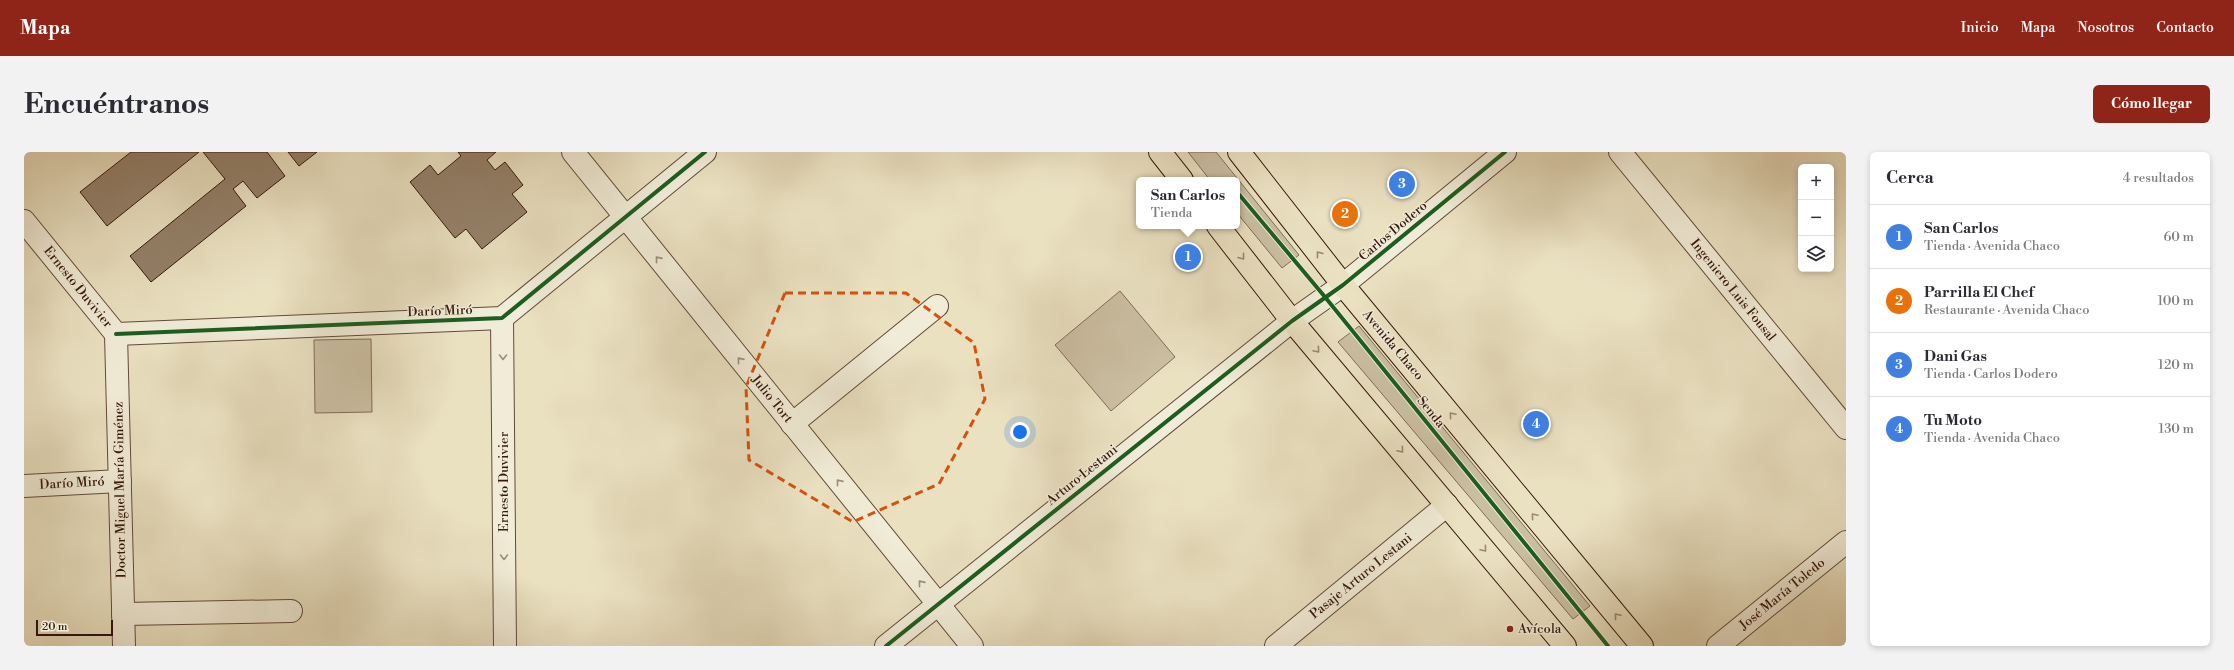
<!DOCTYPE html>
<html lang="es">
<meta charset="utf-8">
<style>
:root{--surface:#fff;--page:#f2f2f3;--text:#2b2b33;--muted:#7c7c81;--line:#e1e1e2;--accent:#8f2418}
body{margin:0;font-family:"Libre Bodoni",serif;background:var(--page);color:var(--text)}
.controls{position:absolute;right:12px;top:12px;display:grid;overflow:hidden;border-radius:6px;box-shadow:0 2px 6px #0003}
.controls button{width:36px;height:36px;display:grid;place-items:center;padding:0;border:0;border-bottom:1px solid var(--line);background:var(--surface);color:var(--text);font:20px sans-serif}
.scale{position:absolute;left:12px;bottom:10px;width:77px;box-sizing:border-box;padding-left:4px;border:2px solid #36180c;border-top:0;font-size:11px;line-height:14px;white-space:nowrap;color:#36180c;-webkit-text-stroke:3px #f1ecd7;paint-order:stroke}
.you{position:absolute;left:996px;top:280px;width:14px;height:14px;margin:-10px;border:3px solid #fff;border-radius:50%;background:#1a73e8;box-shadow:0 0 0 6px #1a73e833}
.badge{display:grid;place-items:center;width:26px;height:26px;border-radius:50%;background:var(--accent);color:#fff;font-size:13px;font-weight:700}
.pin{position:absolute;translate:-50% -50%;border:2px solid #fff;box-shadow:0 1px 4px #0006}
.popup{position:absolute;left:1112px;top:25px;width:104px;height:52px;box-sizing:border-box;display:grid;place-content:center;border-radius:6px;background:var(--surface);filter:drop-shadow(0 1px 3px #0005);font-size:13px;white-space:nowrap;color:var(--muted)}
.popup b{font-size:15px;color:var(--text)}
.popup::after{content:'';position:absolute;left:50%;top:100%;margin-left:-8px;border:8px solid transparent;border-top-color:var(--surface)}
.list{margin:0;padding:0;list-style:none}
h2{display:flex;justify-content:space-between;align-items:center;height:52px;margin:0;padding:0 16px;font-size:17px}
h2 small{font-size:13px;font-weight:400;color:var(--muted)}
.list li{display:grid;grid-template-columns:26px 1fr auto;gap:12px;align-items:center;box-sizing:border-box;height:64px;padding:0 16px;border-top:1px solid var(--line)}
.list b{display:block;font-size:15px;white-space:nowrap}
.list p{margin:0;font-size:13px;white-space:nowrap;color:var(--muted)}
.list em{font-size:13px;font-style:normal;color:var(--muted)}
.icon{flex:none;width:22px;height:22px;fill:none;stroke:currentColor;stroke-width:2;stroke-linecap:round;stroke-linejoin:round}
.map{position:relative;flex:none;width:1822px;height:494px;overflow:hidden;border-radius:6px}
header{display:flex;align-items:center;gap:24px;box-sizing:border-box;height:56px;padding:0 20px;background:var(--accent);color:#fff}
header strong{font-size:19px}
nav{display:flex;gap:22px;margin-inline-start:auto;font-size:14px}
.intro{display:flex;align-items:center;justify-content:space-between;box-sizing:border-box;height:96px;padding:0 24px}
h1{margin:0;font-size:28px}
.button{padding:10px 18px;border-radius:6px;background:var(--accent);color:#fff;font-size:14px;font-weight:700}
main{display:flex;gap:24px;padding:0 24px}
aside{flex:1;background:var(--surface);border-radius:6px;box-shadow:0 2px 6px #0003}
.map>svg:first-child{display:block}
</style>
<header>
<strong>Mapa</strong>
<nav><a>Inicio</a><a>Mapa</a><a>Nosotros</a><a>Contacto</a></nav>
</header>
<div class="intro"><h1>Encuéntranos</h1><a class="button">Cómo llegar</a></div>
<main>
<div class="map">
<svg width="1822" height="494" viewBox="0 0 1822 494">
<rect width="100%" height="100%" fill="#eae1c1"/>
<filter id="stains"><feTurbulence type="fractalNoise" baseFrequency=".005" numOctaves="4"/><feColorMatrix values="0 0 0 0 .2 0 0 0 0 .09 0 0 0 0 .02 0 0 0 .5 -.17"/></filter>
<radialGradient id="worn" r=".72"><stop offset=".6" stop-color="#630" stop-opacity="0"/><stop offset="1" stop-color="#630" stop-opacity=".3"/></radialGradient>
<g fill="#cbbfa2" stroke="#806c57">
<path d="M 1164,0 L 1192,0 L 1275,103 L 1258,116 L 1213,61 L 1213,28 L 1186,28 Z"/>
<path d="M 1096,139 L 1151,205 L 1087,259 L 1031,193 Z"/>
<path d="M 1335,174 L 1566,454 L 1549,467 L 1314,190 Z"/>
<path d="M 347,187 L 348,260 L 291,261 L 290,188 Z"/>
</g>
<g fill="#94816a" stroke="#36180c">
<path d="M 107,0 L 175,0 L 83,74 L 56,40 Z"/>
<path d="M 179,0 L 243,0 L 261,24 L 233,46 L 219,29 L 209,37 L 222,54 L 127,130 L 106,104 L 201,27 Z"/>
<path d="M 264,0 L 293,0 L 275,14 Z"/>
<path d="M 434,0 L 472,0 L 463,8 L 471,18 L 481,10 L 499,33 L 488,42 L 503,60 L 458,97 L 442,77 L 431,86 L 386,30 L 406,13 L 414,23 L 437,4 Z"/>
</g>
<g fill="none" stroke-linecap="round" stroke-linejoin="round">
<g stroke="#634a39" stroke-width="24">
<g id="minor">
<path d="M 549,0 L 948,494"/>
<path d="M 1596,0 L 1822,276"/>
<path d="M 0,69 L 92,182"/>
<path d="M 478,166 L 481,494"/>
<path d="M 92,182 L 478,166 L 681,0"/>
<path d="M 92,182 L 100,494"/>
<path d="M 768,272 L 913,154"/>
<path d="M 0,334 L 96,329"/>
<path d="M 99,462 L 267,459"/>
<path d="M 862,494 L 1268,169 L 1319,133 L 1481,0"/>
<path d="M 1252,494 L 1423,353"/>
<path d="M 1694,494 L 1822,390"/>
</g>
</g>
<g stroke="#36180c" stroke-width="24">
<g id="major">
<path d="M 1136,0 L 1158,28"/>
<path d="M 1215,0 L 1319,133 L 1618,494"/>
<path d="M 1194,74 L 1268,169 L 1541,494"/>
</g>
</g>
<use href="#minor" stroke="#f1ecd7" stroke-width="22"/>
<use href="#major" stroke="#eae1c1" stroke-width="22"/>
<g stroke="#f1ecd7" stroke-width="6">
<g id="cycleway">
<path d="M 1213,40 L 1301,145 L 1584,494"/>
<path d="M 92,182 L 478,166 L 681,0"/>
<path d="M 862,494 L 1268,169 L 1319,133 L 1481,0"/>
</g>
</g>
<use href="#cycleway" stroke="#1b5e20" stroke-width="4"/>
</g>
<defs><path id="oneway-chevron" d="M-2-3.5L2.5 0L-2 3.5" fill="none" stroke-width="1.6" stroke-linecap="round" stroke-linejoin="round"/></defs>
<g stroke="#998770">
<use href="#oneway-chevron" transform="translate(1295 102) rotate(-128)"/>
<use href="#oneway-chevron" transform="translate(1218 105) rotate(52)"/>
<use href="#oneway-chevron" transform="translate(1293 198) rotate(50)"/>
<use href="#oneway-chevron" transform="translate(1428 263) rotate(-130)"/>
<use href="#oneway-chevron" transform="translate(1377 298) rotate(50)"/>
<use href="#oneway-chevron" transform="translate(1510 364) rotate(-130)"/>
<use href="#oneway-chevron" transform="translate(1460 397) rotate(50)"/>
<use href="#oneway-chevron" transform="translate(1593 464) rotate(-130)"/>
</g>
<g stroke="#9d8d7c">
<use href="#oneway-chevron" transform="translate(634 107) rotate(-129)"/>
<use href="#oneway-chevron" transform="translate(479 205) rotate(90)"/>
<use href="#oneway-chevron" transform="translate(716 208) rotate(-129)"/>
<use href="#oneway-chevron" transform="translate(815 330) rotate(-129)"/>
<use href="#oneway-chevron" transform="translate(480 405) rotate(90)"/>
<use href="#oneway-chevron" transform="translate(897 431) rotate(-129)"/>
</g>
<path fill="none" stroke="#d6520c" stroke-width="3" stroke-dasharray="8 5" stroke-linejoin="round" d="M 761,141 L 882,141 L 950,191 L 961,247 L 915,332 L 829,370 L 725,308 L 722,235 Z"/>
<circle fill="#8f2418" stroke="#f1ecd7" stroke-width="1.5" cx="1486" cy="477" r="4"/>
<g text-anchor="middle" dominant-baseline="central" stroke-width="3" stroke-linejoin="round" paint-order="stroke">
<g font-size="13" fill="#36180c" stroke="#f1ecd7">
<text transform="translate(1369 79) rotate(-40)">Carlos Dodero</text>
<text transform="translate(54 135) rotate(51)">Ernesto Duvivier</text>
<text transform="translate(1709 138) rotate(51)">Ingeniero Luis Fousal</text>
<text transform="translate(416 159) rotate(-2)">Darío Miró</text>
<text transform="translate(1369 193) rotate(50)">Avenida Chaco</text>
<text transform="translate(748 247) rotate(51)">Julio Tort</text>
<text transform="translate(1407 260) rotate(51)">Senda</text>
<text transform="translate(1058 323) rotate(-39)">Arturo Lestani</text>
<text transform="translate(480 330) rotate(-90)">Ernesto Duvivier</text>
<text transform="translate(48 331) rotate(-3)">Darío Miró</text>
<text transform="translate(96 338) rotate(-91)">Doctor Miguel María Giménez</text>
<text transform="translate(1337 424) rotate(-39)">Pasaje Arturo Lestani</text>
<text transform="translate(1758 442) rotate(-39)">José María Toledo</text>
</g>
<g font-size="13" fill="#36180c" stroke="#f1ecd7" text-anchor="start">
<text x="1494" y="477">Avícola</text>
</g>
</g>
<rect width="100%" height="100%" filter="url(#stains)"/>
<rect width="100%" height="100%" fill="url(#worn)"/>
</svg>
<div class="controls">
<button>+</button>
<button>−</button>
<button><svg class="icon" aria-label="layers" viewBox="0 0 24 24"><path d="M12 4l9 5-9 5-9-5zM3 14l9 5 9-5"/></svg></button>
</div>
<div class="scale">20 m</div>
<div class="you"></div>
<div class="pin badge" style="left:1164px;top:105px;background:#3f7fe0">1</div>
<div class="popup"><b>San Carlos</b>Tienda</div>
<div class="pin badge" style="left:1321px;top:62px;background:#e8710a">2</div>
<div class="pin badge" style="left:1378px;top:32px;background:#3f7fe0">3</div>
<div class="pin badge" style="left:1512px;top:272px;background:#3f7fe0">4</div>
</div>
<aside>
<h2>Cerca<small>4 resultados</small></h2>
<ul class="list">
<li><span class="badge" style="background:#3f7fe0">1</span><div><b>San Carlos</b><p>Tienda · Avenida Chaco</p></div><em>60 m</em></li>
<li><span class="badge" style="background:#e8710a">2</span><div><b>Parrilla El Chef</b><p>Restaurante · Avenida Chaco</p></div><em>100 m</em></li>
<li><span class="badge" style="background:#3f7fe0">3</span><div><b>Dani Gas</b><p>Tienda · Carlos Dodero</p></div><em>120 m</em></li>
<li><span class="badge" style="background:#3f7fe0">4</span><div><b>Tu Moto</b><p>Tienda · Avenida Chaco</p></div><em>130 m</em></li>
</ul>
</aside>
</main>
